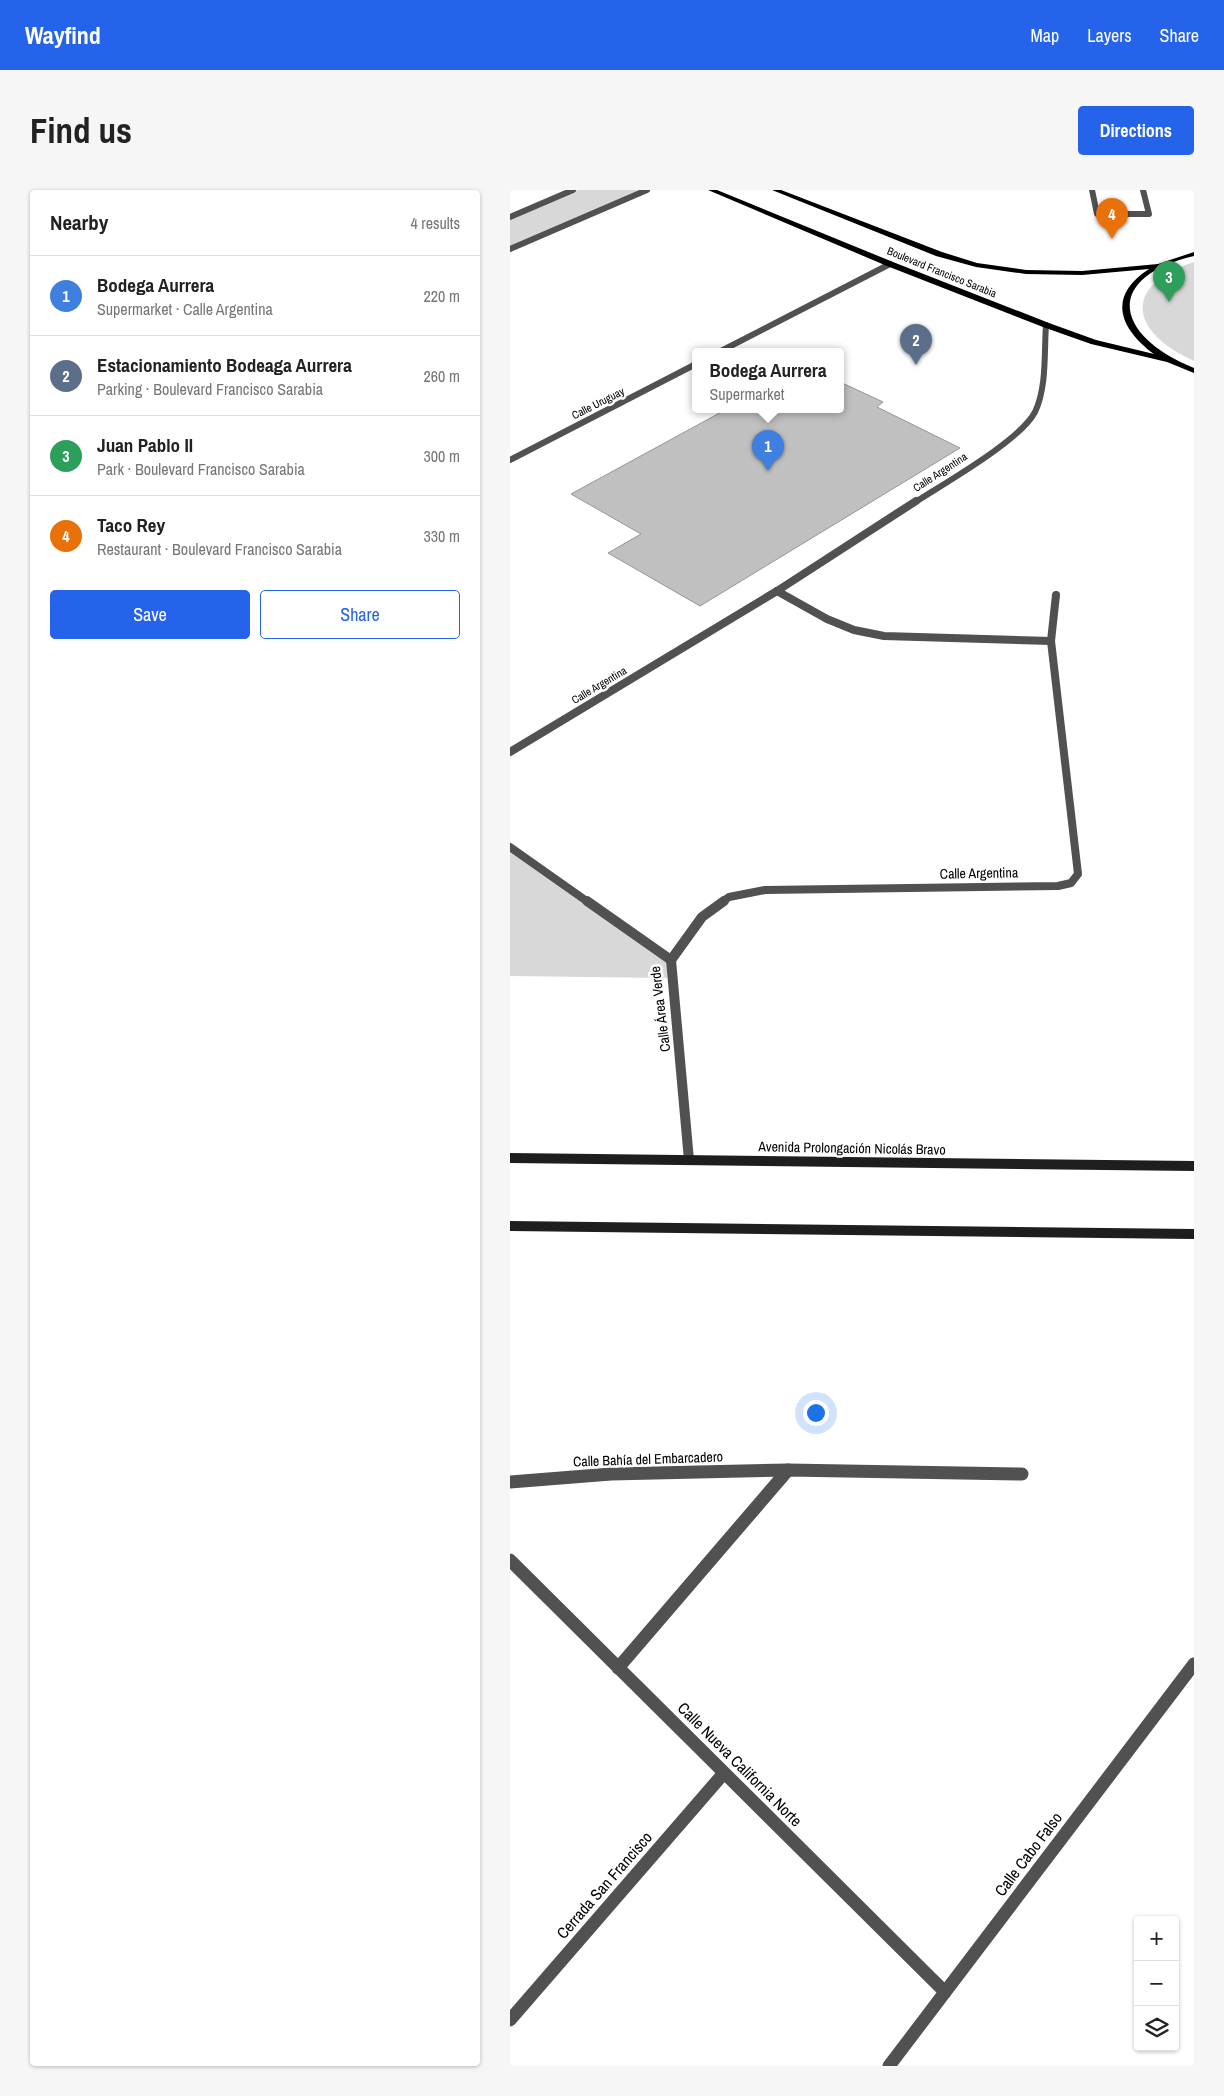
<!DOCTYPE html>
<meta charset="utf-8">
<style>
:root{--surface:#fff;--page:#f6f6f6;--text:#222;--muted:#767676;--line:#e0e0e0;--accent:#2563eb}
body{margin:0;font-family:"Archivo Narrow",sans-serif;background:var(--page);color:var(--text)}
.controls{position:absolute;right:15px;bottom:15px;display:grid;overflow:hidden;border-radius:5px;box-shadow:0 1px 4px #0004}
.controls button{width:45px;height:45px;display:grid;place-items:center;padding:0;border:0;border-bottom:1px solid var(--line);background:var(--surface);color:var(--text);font:25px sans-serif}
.you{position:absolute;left:305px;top:1222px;width:18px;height:18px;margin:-12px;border:4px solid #fff;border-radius:50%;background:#1a73e8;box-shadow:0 0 0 8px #1a73e833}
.badge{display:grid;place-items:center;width:32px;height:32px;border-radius:50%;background:var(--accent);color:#fff;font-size:16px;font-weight:700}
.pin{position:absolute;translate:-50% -41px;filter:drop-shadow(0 1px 2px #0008)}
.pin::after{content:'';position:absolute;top:26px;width:18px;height:15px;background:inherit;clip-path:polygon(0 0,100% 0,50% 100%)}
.popup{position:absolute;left:182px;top:158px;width:152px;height:65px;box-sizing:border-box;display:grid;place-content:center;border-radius:5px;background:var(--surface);filter:drop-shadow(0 1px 4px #0005);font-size:16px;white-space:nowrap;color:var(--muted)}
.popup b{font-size:19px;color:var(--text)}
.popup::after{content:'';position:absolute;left:50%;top:100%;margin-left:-10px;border:10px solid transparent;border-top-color:var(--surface)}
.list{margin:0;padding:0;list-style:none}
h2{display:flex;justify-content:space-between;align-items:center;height:65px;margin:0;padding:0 20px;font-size:21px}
h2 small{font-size:16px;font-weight:400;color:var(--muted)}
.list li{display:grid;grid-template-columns:32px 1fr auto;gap:15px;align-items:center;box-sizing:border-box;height:80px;padding:0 20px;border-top:1px solid var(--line)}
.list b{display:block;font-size:19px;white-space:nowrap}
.list p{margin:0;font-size:16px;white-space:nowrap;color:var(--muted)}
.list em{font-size:16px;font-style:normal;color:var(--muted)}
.actions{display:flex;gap:10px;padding:15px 20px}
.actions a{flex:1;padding:11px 0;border:1px solid var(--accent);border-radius:5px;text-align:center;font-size:18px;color:var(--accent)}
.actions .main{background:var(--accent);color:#fff}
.icon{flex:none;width:28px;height:28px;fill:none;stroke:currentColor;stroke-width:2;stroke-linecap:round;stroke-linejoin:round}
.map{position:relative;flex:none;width:684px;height:1876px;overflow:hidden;border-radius:5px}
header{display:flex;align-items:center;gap:30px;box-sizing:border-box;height:70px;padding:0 25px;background:var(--accent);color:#fff}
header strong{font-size:24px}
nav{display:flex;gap:28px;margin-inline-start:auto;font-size:18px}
.intro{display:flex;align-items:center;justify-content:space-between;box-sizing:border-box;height:120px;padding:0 30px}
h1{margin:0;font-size:35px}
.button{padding:12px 22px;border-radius:5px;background:var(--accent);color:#fff;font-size:18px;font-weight:700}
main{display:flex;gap:30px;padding:0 30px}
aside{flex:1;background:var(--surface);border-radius:5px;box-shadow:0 1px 4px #0004}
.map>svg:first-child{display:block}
</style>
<header>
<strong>Wayfind</strong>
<nav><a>Map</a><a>Layers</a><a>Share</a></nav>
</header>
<div class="intro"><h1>Find us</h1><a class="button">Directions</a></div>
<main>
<aside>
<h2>Nearby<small>4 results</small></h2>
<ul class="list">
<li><span class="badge" style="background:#3f7fe0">1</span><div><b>Bodega Aurrera</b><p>Supermarket · Calle Argentina</p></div><em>220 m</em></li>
<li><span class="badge" style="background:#5c6f8a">2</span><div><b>Estacionamiento Bodeaga Aurrera</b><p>Parking · Boulevard Francisco Sarabia</p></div><em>260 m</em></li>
<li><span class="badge" style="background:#2e9e5b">3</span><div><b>Juan Pablo II</b><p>Park · Boulevard Francisco Sarabia</p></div><em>300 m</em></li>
<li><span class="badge" style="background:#e8710a">4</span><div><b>Taco Rey</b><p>Restaurant · Boulevard Francisco Sarabia</p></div><em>330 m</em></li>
</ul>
<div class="actions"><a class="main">Save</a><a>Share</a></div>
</aside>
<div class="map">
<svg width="684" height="1876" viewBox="0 0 684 1876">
<rect width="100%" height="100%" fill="#fff"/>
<g fill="#d8d8d8">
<path d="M 68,0 L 133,0 L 0,58 L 0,29 Z"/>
<path d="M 684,72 L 684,171 C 620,142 611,96 684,72 Z"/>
<path d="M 0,657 L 160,770 L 157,788 L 0,786 Z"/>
</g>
<path fill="#c0c0c0" stroke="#959595" d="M 330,192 L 373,212 L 367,217 L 450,258 L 190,416 L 98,363 L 131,344 L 61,304 L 215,220 L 330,220 Z"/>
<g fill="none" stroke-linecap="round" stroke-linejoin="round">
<path stroke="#515151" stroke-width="6" d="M 582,0 L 587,24 L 639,24 L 633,0"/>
<g stroke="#515151" stroke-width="6">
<path d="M 209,162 L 380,74"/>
<path d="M 0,270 L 186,174"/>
<path d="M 404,313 C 433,294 510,251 525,222 C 537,197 534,162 536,135"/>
</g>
<g stroke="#515151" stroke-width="8">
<path d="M 267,401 L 317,429 L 344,440 L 374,446 L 541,451"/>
<path d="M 0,562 L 267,401 L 406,311"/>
<path d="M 0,657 L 78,712"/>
<path d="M 212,712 L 219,707 L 255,700 L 548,696 L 561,693 L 568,684 L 541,451 L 546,405"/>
</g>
<g stroke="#515151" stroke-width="10">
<path d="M 77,711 L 161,770 L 179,970"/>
<path d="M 161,770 L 192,727 L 214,711"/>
</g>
<g stroke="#515151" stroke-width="13">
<path d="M 0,1292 L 101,1284 L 278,1280 L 512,1284"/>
<path d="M 0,1370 L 435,1802"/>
<path d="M 108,1478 L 278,1280"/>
<path d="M 0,1830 L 214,1583"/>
<path d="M 379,1876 L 684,1474"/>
</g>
<g stroke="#515151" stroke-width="6">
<path d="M 0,27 L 63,0"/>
<path d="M 0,59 L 137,0"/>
</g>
<g stroke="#1e1e1e" stroke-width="10">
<path d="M 0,968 L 684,976"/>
<path d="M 0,1036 L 684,1044"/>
</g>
<path fill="#000" fill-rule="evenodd" d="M 198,0 L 207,0 L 383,72 L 539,133 L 586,150 L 644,164 C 609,138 597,106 639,79 L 572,85 L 516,84 L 466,77 L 426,66 L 262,0 L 271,0 L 432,62 L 467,73 L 516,80 L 572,81 L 648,74 L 684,62 L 684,66 C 591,88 606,147 684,178 L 684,183 L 657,172 L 581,154 L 533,137 L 377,76 Z"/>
</g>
<g text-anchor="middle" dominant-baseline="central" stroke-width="5" stroke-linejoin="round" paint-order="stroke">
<g font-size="11" fill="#000" stroke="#fff">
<text transform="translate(432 82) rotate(22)">Boulevard Francisco Sarabia</text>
<text transform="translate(88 213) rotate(-27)">Calle Uruguay</text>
<text transform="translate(430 282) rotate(-33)">Calle Argentina</text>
<text transform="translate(89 495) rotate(-31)">Calle Argentina</text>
</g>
<g font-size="14" fill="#000" stroke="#fff">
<text transform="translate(469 683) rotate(-1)">Calle Argentina</text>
<text transform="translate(150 819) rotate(-97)">Calle Área Verde</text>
<text transform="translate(342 958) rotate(1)">Avenida Prolongación Nicolás Bravo</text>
<text transform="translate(138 1269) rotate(-2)">Calle Bahía del Embarcadero</text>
</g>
<g font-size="16" fill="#000" stroke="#fff">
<text transform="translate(230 1574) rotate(45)">Calle Nueva California Norte</text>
<text transform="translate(518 1664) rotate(-53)">Calle Cabo Falso</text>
<text transform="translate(94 1695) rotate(-49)">Cerrada San Francisco</text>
</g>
</g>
</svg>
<div class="controls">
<button>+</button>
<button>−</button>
<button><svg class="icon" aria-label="layers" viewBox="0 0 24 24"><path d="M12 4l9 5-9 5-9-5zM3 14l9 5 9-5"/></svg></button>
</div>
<div class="you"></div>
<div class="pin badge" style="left:258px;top:281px;background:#3f7fe0">1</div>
<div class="popup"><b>Bodega Aurrera</b>Supermarket</div>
<div class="pin badge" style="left:406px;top:175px;background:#5c6f8a">2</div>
<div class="pin badge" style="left:659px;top:112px;background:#2e9e5b">3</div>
<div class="pin badge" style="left:602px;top:49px;background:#e8710a">4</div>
</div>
</main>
